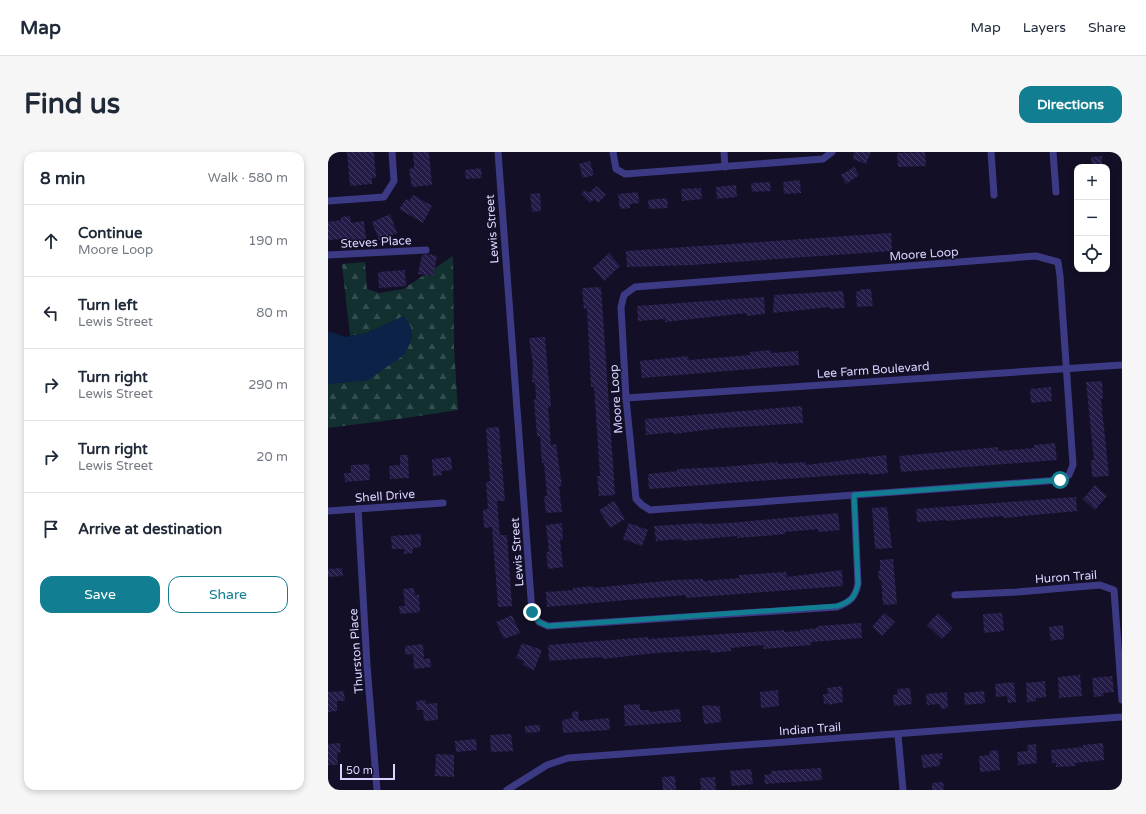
<!DOCTYPE html>
<meta charset="utf-8">
<style>
:root{--surface:#fff;--page:#f6f6f7;--text:#1f2937;--muted:#747a83;--line:#e0e1e3;--accent:#117e91}
body{margin:0;font-family:"Varela Round",sans-serif;background:var(--page);color:var(--text)}
.controls{position:absolute;right:12px;top:12px;display:grid;overflow:hidden;border-radius:8px;box-shadow:0 2px 6px #0003}
.controls button{width:36px;height:36px;display:grid;place-items:center;padding:0;border:0;border-bottom:1px solid var(--line);background:var(--surface);color:var(--text);font:20px sans-serif}
.scale{position:absolute;left:12px;bottom:10px;width:55px;box-sizing:border-box;padding-left:4px;border:2px solid #d9d4ff;border-top:0;font-size:11px;line-height:14px;white-space:nowrap;color:#d9d4ff;-webkit-text-stroke:3px #130f26;paint-order:stroke}
.stop{position:absolute;width:12px;height:12px;margin:-9px;border:3px solid #117e91;border-radius:50%;background:#fff}
.stop.end{background:#117e91;border-color:#fff;box-shadow:0 1px 4px #0008}
.list{margin:0;padding:0;list-style:none}
h2{display:flex;justify-content:space-between;align-items:center;height:52px;margin:0;padding:0 16px;font-size:17px}
h2 small{font-size:13px;font-weight:400;color:var(--muted)}
.list li{display:grid;grid-template-columns:26px 1fr auto;gap:12px;align-items:center;box-sizing:border-box;height:72px;padding:0 16px;border-top:1px solid var(--line)}
.list b{display:block;font-size:15px;white-space:nowrap}
.list p{margin:0;font-size:13px;white-space:nowrap;color:var(--muted)}
.list em{font-size:13px;font-style:normal;color:var(--muted)}
.actions{display:flex;gap:8px;padding:12px 16px}
.actions a{flex:1;padding:9px 0;border:1px solid var(--accent);border-radius:12px;text-align:center;font-size:14px;color:var(--accent)}
.actions .main{background:var(--accent);color:#fff}
.icon{flex:none;width:22px;height:22px;fill:none;stroke:currentColor;stroke-width:2;stroke-linecap:round;stroke-linejoin:round}
.map{position:relative;flex:none;width:794px;height:638px;overflow:hidden;border-radius:12px}
header{display:flex;align-items:center;gap:24px;box-sizing:border-box;height:56px;padding:0 20px;background:var(--surface);border-bottom:1px solid var(--line)}
header strong{font-size:19px}
nav{display:flex;gap:22px;margin-inline-start:auto;font-size:14px}
.intro{display:flex;align-items:center;justify-content:space-between;box-sizing:border-box;height:96px;padding:0 24px}
h1{margin:0;font-size:28px}
.button{padding:10px 18px;border-radius:12px;background:var(--accent);color:#fff;font-size:14px;font-weight:700}
main{display:flex;gap:24px;padding:0 24px}
aside{flex:1;background:var(--surface);border-radius:12px;box-shadow:0 2px 6px #0003}
.map>svg:first-child{display:block}
</style>
<header>
<strong>Map</strong>
<nav><a>Map</a><a>Layers</a><a>Share</a></nav>
</header>
<div class="intro"><h1>Find us</h1><a class="button">Directions</a></div>
<main>
<aside>
<h2>8 min<small>Walk · 580 m</small></h2>
<ul class="list">
<li><svg class="icon" aria-label="ahead" viewBox="0 0 24 24"><path d="M12 20V5M6 11l6-6 6 6"/></svg><div><b>Continue</b><p>Moore Loop</p></div><em>190 m</em></li>
<li><svg class="icon" aria-label="left" viewBox="0 0 24 24"><path d="M17 20v-9H6M10 6l-5 5 5 5"/></svg><div><b>Turn left</b><p>Lewis Street</p></div><em>80 m</em></li>
<li><svg class="icon" aria-label="right" viewBox="0 0 24 24"><path d="M7 20v-9h11M14 6l5 5-5 5"/></svg><div><b>Turn right</b><p>Lewis Street</p></div><em>290 m</em></li>
<li><svg class="icon" aria-label="right" viewBox="0 0 24 24"><path d="M7 20v-9h11M14 6l5 5-5 5"/></svg><div><b>Turn right</b><p>Lewis Street</p></div><em>20 m</em></li>
<li><svg class="icon" aria-label="arrive" viewBox="0 0 24 24"><path d="M6 21V4h12l-3 4 3 4H6"/></svg><div><b>Arrive at destination</b></div></li>
</ul>
<div class="actions"><a class="main">Save</a><a>Share</a></div>
</aside>
<div class="map">
<svg width="794" height="638" viewBox="0 0 794 638">
<defs>
<pattern id="forest-firs" width="22" height="20" patternUnits="userSpaceOnUse"><rect width="22" height="20" fill="#12302f"/><path d="M5 1l3.5 6h-7zM16 11l3.5 6h-7z" fill="#344d4e"/></pattern>
<pattern id="building-back-hatch" width="6" height="6" patternUnits="userSpaceOnUse"><rect width="6" height="6" fill="#241b47"/><path d="M-1 5l2 2M0 0l6 6M5-1l2 2" fill="none" stroke="#433b63"/></pattern>
</defs>
<rect width="100%" height="100%" fill="#130f26"/>
<path fill="url(#forest-firs)" d="M 125,104 L 126,196 L 130,258 L 78,266 L 0,276 L 0,232 L 40,228 L 76,164 L 39,181 L 22,184 L 14,112 L 37,110 L 39,137 L 51,141 L 75,137 Z"/>
<path fill="#0c2248" d="M 76,164 L 83,175 L 84,187 L 77,202 L 40,228 L 0,232 L 0,179 L 18,185 L 39,181 Z"/>
<g fill="url(#building-back-hatch)">
<path d="M 19,0 L 46,0 L 48,26 L 44,26 L 44,32 L 22,34 Z"/>
<path d="M 85,0 L 101,0 L 104,33 L 84,35 L 81,17 L 86,16 Z"/>
<path d="M 526,0 L 543,0 L 538,12 L 525,7 Z"/>
<path d="M 597,0 L 598,14 L 570,15 L 569,1 Z"/>
<path d="M 774,4 L 774,13 L 764,14 L 763,5 Z"/>
<path d="M 262,9 L 266,23 L 255,26 L 251,12 Z"/>
<path d="M 526,15 L 531,23 L 518,32 L 513,23 Z"/>
<path d="M 153,16 L 154,26 L 138,27 L 137,18 Z"/>
<path d="M 472,28 L 473,41 L 456,42 L 455,30 Z"/>
<path d="M 442,30 L 443,39 L 424,40 L 423,31 Z"/>
<path d="M 408,33 L 409,45 L 389,47 L 388,35 Z"/>
<path d="M 268,34 L 278,43 L 270,51 L 266,47 L 262,51 L 253,42 L 257,38 L 261,41 Z"/>
<path d="M 373,36 L 374,47 L 354,49 L 353,37 Z"/>
<path d="M 310,40 L 311,51 L 302,52 L 302,56 L 292,57 L 290,42 Z"/>
<path d="M 212,41 L 213,59 L 204,60 L 202,42 Z"/>
<path d="M 85,43 L 104,54 L 95,71 L 71,57 L 78,47 L 81,49 Z"/>
<path d="M 339,46 L 340,56 L 321,57 L 320,48 Z"/>
<path d="M 62,62 L 69,81 L 51,88 L 44,70 Z"/>
<path d="M 22,64 L 23,71 L 36,69 L 38,87 L 16,90 L 15,87 L 0,88 L 0,70 L 13,68 L 13,65 Z"/>
<path d="M 563,81 L 564,99 L 364,113 L 299,115 L 298,99 Z"/>
<path d="M 281,101 L 292,114 L 276,129 L 265,116 Z"/>
<path d="M 100,102 L 109,104 L 105,124 L 90,122 L 94,103 Z"/>
<path d="M 77,118 L 78,134 L 51,136 L 50,120 Z"/>
<path d="M 273,135 L 287,343 L 271,344 L 269,324 L 272,324 L 266,235 L 263,235 L 259,156 L 256,157 L 254,136 Z"/>
<path d="M 535,137 L 543,137 L 545,154 L 529,155 L 528,140 Z"/>
<path d="M 515,139 L 517,156 L 502,157 L 502,155 L 445,161 L 446,143 Z"/>
<path d="M 436,145 L 437,162 L 419,164 L 419,161 L 337,170 L 337,167 L 310,169 L 309,154 Z"/>
<path d="M 217,185 L 223,255 L 220,255 L 223,293 L 228,292 L 234,334 L 231,334 L 234,360 L 218,361 L 216,344 L 219,344 L 216,311 L 214,311 L 212,284 L 209,284 L 206,247 L 208,247 L 207,230 L 204,231 L 205,213 L 201,186 Z"/>
<path d="M 443,198 L 443,201 L 470,199 L 471,213 L 314,226 L 312,209 L 360,204 L 361,208 L 423,203 L 422,200 Z"/>
<path d="M 774,229 L 775,246 L 773,247 L 781,324 L 764,325 L 763,308 L 766,308 L 758,230 Z"/>
<path d="M 723,235 L 724,249 L 703,251 L 702,237 Z"/>
<path d="M 474,254 L 475,271 L 393,276 L 346,282 L 345,280 L 318,283 L 317,267 Z"/>
<path d="M 171,275 L 177,349 L 169,349 L 172,383 L 179,383 L 184,454 L 170,455 L 164,375 L 156,376 L 155,358 L 160,357 L 158,330 L 162,329 L 158,276 Z"/>
<path d="M 727,291 L 729,308 L 573,320 L 571,304 L 670,295 L 670,299 L 706,296 L 706,293 Z"/>
<path d="M 72,303 L 80,303 L 81,326 L 62,327 L 61,314 L 72,313 Z"/>
<path d="M 558,303 L 560,321 L 541,323 L 540,321 L 321,337 L 320,322 L 349,319 L 349,317 L 396,315 L 449,310 L 450,312 L 478,310 L 478,313 Z"/>
<path d="M 123,305 L 124,318 L 114,319 L 114,323 L 105,324 L 104,307 Z"/>
<path d="M 41,312 L 42,328 L 17,330 L 16,321 L 23,321 L 23,313 Z"/>
<path d="M 767,333 L 779,344 L 767,358 L 755,347 Z"/>
<path d="M 748,345 L 749,359 L 676,366 L 675,364 L 619,369 L 618,368 L 589,370 L 588,357 Z"/>
<path d="M 286,349 L 297,367 L 282,376 L 271,358 Z"/>
<path d="M 559,355 L 564,396 L 547,397 L 544,356 Z"/>
<path d="M 510,361 L 512,378 L 490,380 L 490,377 L 457,380 L 457,382 L 436,384 L 409,386 L 409,384 L 354,389 L 353,387 L 328,389 L 326,374 L 374,371 L 374,372 L 401,371 Z"/>
<path d="M 234,371 L 235,388 L 232,388 L 235,415 L 220,417 L 218,400 L 221,400 L 218,373 Z"/>
<path d="M 301,371 L 320,378 L 314,394 L 295,387 Z"/>
<path d="M 93,382 L 93,395 L 85,396 L 85,401 L 76,402 L 76,397 L 64,397 L 63,384 Z"/>
<path d="M 565,407 L 569,452 L 555,453 L 553,427 L 551,428 L 550,419 L 552,419 L 552,408 Z"/>
<path d="M 14,416 L 15,424 L 0,425 L 0,417 Z"/>
<path d="M 514,418 L 515,434 L 358,446 L 357,443 L 219,455 L 218,440 L 245,438 L 245,436 L 265,434 L 265,436 L 347,428 L 375,427 L 375,429 L 411,426 L 411,423 L 458,420 L 459,425 Z"/>
<path d="M 86,436 L 87,443 L 91,443 L 92,460 L 72,462 L 71,454 L 77,454 L 75,437 Z"/>
<path d="M 556,461 L 567,470 L 554,484 L 544,475 Z"/>
<path d="M 610,461 L 625,476 L 614,487 L 599,473 Z"/>
<path d="M 674,461 L 676,479 L 656,481 L 655,462 Z"/>
<path d="M 184,463 L 192,481 L 176,487 L 168,470 Z"/>
<path d="M 533,471 L 534,486 L 483,490 L 483,493 L 436,497 L 435,493 L 403,496 L 403,499 L 382,501 L 382,498 L 328,501 L 274,507 L 274,505 L 221,509 L 220,493 L 320,485 L 320,487 L 456,478 L 456,480 L 472,479 L 472,478 L 489,476 L 489,474 Z"/>
<path d="M 735,473 L 736,487 L 723,489 L 721,475 Z"/>
<path d="M 194,491 L 214,498 L 206,518 L 195,513 L 196,509 L 188,506 Z"/>
<path d="M 95,492 L 96,507 L 102,506 L 103,515 L 86,517 L 85,502 L 77,503 L 77,494 Z"/>
<path d="M 752,523 L 754,544 L 731,546 L 730,525 Z"/>
<path d="M 784,524 L 786,540 L 775,541 L 776,544 L 766,545 L 764,526 Z"/>
<path d="M 717,529 L 718,545 L 708,546 L 708,549 L 699,550 L 698,531 Z"/>
<path d="M 686,530 L 688,550 L 680,551 L 679,544 L 668,545 L 667,532 Z"/>
<path d="M 514,534 L 515,550 L 500,553 L 500,551 L 496,552 L 495,542 L 500,542 L 499,536 Z"/>
<path d="M 582,536 L 584,552 L 566,554 L 565,543 L 570,542 L 569,537 Z"/>
<path d="M 450,538 L 451,554 L 433,556 L 432,540 Z"/>
<path d="M 16,539 L 17,549 L 9,549 L 9,559 L 0,560 L 0,540 Z"/>
<path d="M 656,539 L 657,551 L 637,553 L 636,541 Z"/>
<path d="M 619,540 L 620,556 L 613,557 L 612,552 L 599,553 L 598,542 Z"/>
<path d="M 98,548 L 98,552 L 109,551 L 110,568 L 96,569 L 95,558 L 89,558 L 88,549 Z"/>
<path d="M 312,552 L 312,558 L 322,558 L 322,560 L 352,557 L 353,570 L 297,574 L 296,553 Z"/>
<path d="M 385,553 L 385,554 L 392,554 L 393,570 L 376,572 L 374,554 Z"/>
<path d="M 250,559 L 251,569 L 281,566 L 282,578 L 235,581 L 234,568 L 245,566 L 244,560 Z"/>
<path d="M 212,573 L 212,580 L 197,581 L 197,574 Z"/>
<path d="M 183,582 L 185,599 L 163,600 L 162,583 Z"/>
<path d="M 148,587 L 149,598 L 128,600 L 127,589 Z"/>
<path d="M 12,591 L 13,600 L 9,601 L 10,613 L 0,613 L 0,592 Z"/>
<path d="M 775,591 L 776,608 L 747,611 L 748,614 L 728,615 L 728,611 L 724,611 L 723,598 L 755,595 L 755,593 Z"/>
<path d="M 708,592 L 709,611 L 690,613 L 689,600 L 700,599 L 699,593 Z"/>
<path d="M 670,598 L 672,618 L 652,620 L 651,604 L 662,603 L 661,599 Z"/>
<path d="M 614,601 L 615,607 L 611,607 L 612,614 L 595,616 L 593,603 Z"/>
<path d="M 108,602 L 126,603 L 126,625 L 107,624 Z"/>
<path d="M 493,616 L 494,628 L 437,632 L 436,623 L 443,622 L 443,619 Z"/>
<path d="M 423,617 L 425,632 L 404,634 L 402,619 Z"/>
<path d="M 347,624 L 348,638 L 335,638 L 334,625 Z"/>
<path d="M 387,625 L 388,638 L 373,638 L 372,626 Z"/>
<path d="M 615,630 L 616,638 L 604,638 L 604,631 Z"/>
</g>
<g fill="none" stroke-linecap="round" stroke-linejoin="round">
<g stroke="#3d3a85" stroke-width="7">
<path d="M 170,0 L 204,460 L 211,470 L 220,474 L 509,455 C 522,450 527,446 530,432 L 526,343"/>
<path d="M 285,0 L 288,17 L 297,22 L 495,7 L 504,0"/>
<path d="M 396,0 L 397,15"/>
<path d="M 663,0 L 666,43"/>
<path d="M 725,0 L 728,40"/>
<path d="M 0,49 L 56,45 L 66,29 L 64,0"/>
<path d="M 0,103 L 98,98"/>
<path d="M 708,104 L 730,110 L 732,124 L 745,313 L 741,323 L 732,328 L 322,358 L 314,353 L 308,347 L 298,246 L 293,155 L 296,143 L 307,135 Z"/>
<path d="M 298,246 L 794,213"/>
<path d="M 30,357 L 39,513 L 49,638"/>
<path d="M 0,359 L 115,351"/>
<path d="M 627,443 L 689,440 L 772,433 L 786,438 L 794,548"/>
<path d="M 570,583 L 575,638"/>
<path d="M 179,638 L 219,613 L 240,606 L 794,565"/>
</g>
</g>
<g fill="none" stroke-linecap="round" stroke-linejoin="round">
<path stroke="#117e91" stroke-width="5" d="M 204,460 L 211,470 L 220,474 L 509,454 C 522,450 527,446 530,432 L 526,343 L 732,328"/>
</g>
<g text-anchor="middle" dominant-baseline="central" stroke-width="3" stroke-linejoin="round" paint-order="stroke">
<g font-size="12" fill="#d9d4ff" stroke="#130f26">
<text transform="translate(164 77) rotate(-94)">Lewis Street</text>
<text transform="translate(48 90) rotate(-3)">Steves Place</text>
<text transform="translate(596 102) rotate(-4)">Moore Loop</text>
<text transform="translate(545 218) rotate(-4)">Lee Farm Boulevard</text>
<text transform="translate(288 247) rotate(-94)">Moore Loop</text>
<text transform="translate(57 344) rotate(-4)">Shell Drive</text>
<text transform="translate(189 400) rotate(-94)">Lewis Street</text>
<text transform="translate(738 425) rotate(-4)">Huron Trail</text>
<text transform="translate(28 499) rotate(-94)">Thurston Place</text>
<text transform="translate(482 577) rotate(-4)">Indian Trail</text>
</g>
</g>
</svg>
<div class="controls">
<button>+</button>
<button>−</button>
<button><svg class="icon" aria-label="locate" viewBox="0 0 24 24"><circle cx="12" cy="12" r="6"/><path d="M12 2v4M12 18v4M2 12h4M18 12h4"/></svg></button>
</div>
<div class="scale">50 m</div>
<div class="stop" style="left:732px;top:328px"></div>
<div class="stop end" style="left:204px;top:460px"></div>
</div>
</main>
